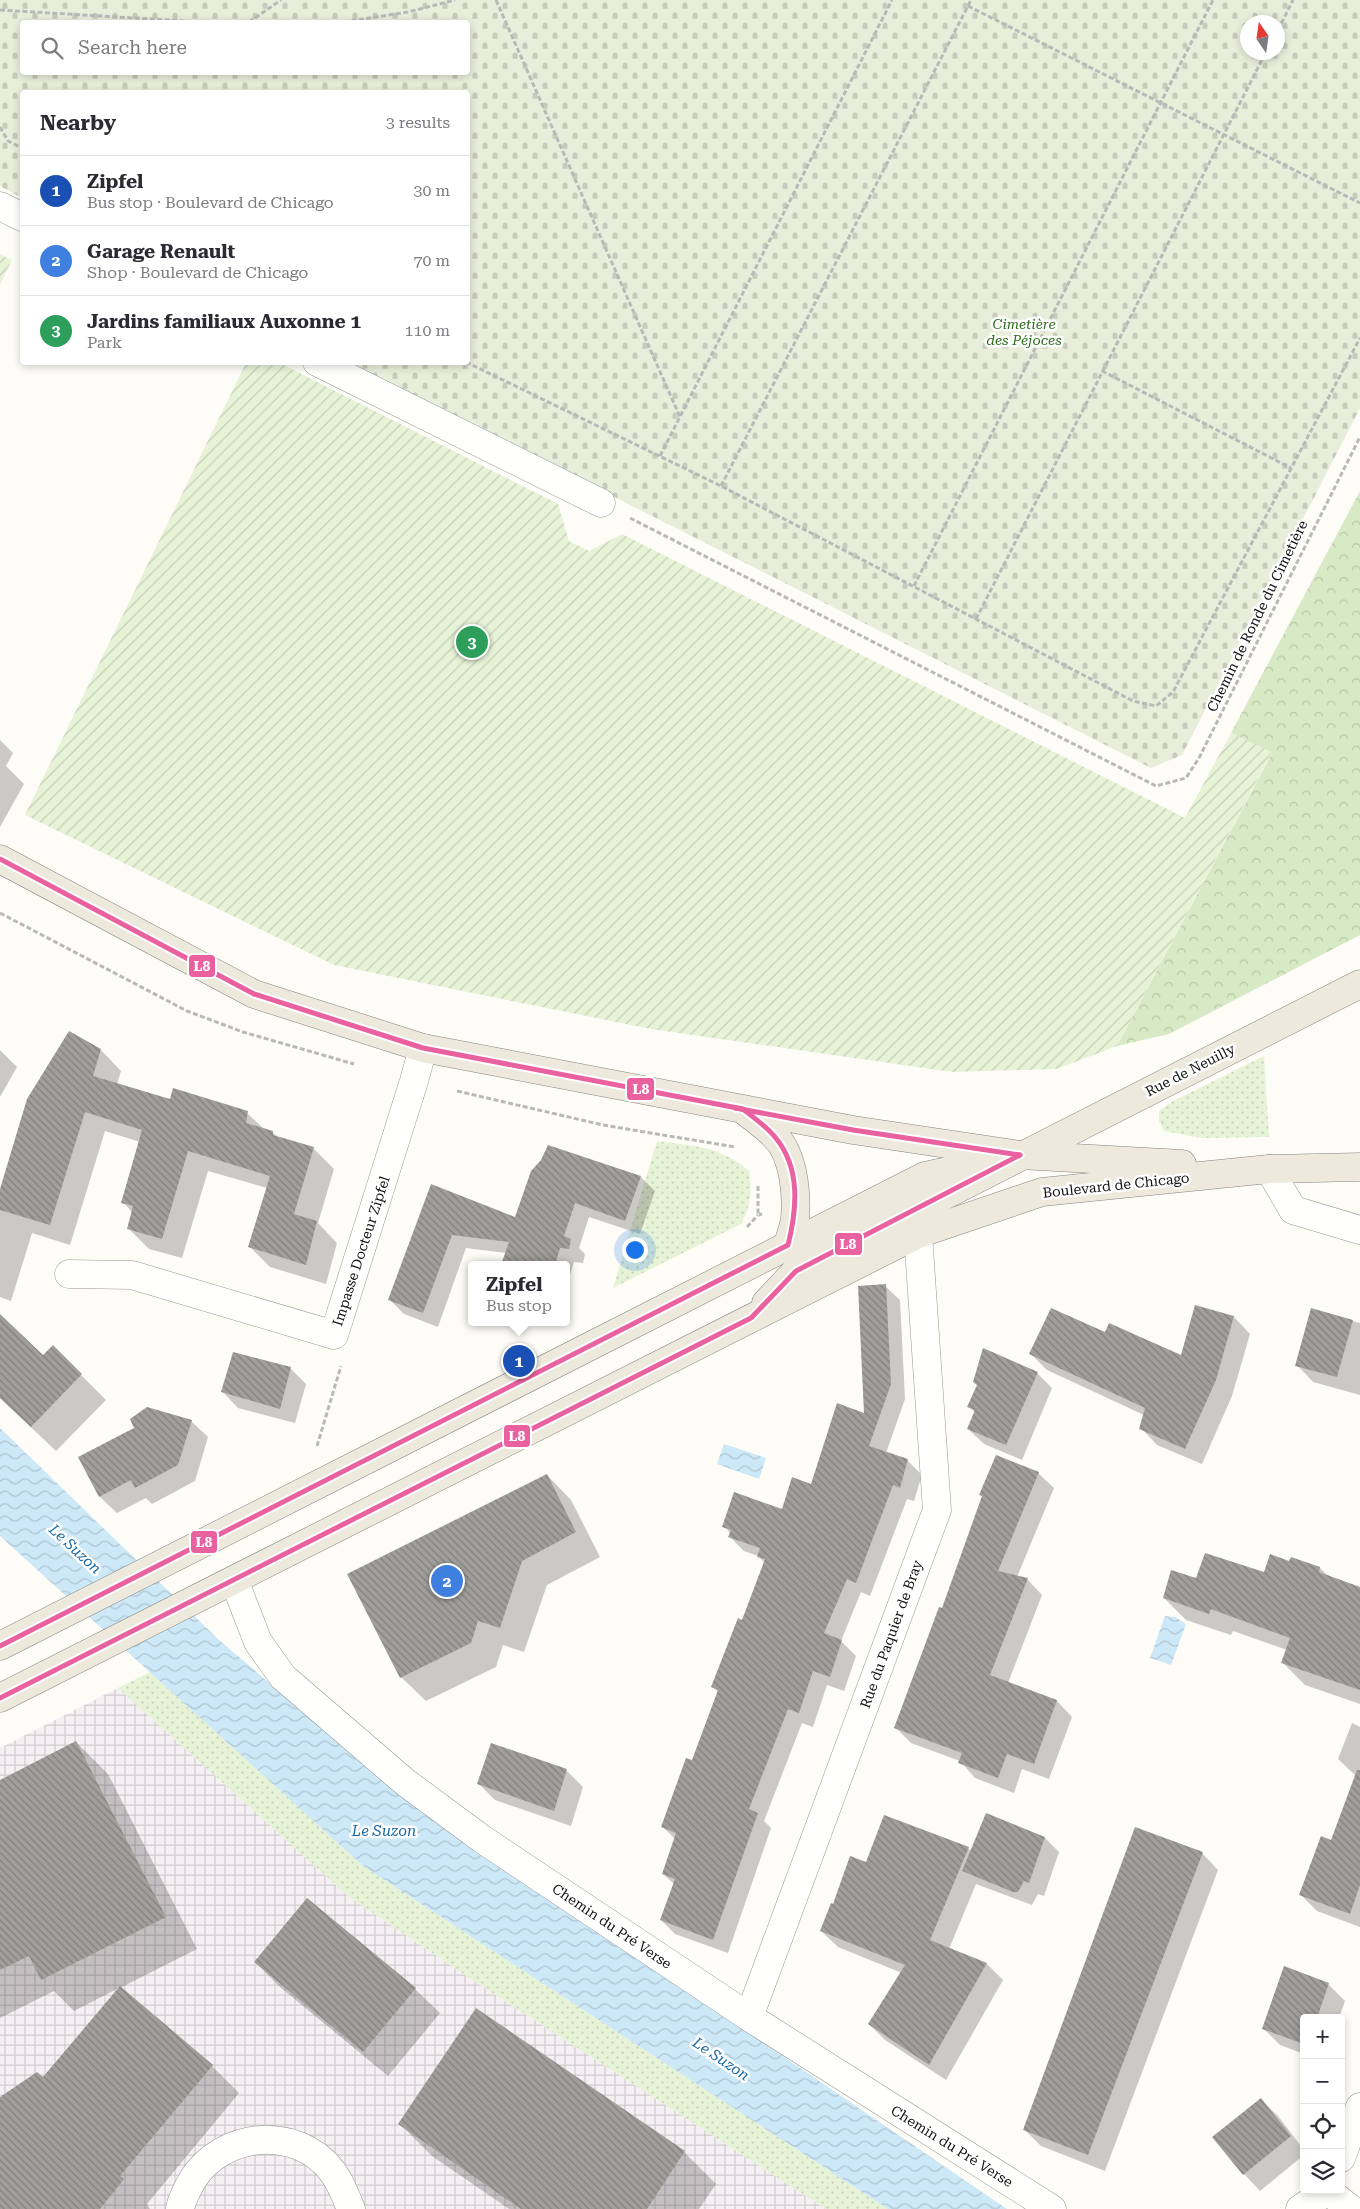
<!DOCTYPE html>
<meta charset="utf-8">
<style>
:root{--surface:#fff;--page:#f2f2f3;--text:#2b2b33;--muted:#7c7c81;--line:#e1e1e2;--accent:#2563eb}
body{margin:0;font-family:"Roboto Serif",serif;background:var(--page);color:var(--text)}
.controls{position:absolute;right:15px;bottom:15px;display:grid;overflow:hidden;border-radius:5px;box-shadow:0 2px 8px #0003}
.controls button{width:45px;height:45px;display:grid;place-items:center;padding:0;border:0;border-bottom:1px solid var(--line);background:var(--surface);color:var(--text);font:25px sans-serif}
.compass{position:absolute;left:1240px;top:15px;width:45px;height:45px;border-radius:50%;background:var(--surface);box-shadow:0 2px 8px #0003;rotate:347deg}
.you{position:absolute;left:634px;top:1249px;width:18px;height:18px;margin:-12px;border:4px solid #fff;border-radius:50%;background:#1a73e8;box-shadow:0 0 0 8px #1a73e833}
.badge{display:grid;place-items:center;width:32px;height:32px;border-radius:50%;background:var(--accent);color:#fff;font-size:16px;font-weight:700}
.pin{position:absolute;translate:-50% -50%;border:2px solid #fff;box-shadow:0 1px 5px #0006}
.popup{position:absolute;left:468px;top:1261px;width:102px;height:65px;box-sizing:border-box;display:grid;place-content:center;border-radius:5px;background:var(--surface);filter:drop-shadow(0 1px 4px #0005);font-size:16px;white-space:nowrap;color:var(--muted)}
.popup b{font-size:19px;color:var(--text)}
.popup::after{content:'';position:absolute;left:50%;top:100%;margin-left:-10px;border:10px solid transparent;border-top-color:var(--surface)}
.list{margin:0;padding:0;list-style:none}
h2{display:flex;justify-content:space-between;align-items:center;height:65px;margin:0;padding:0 20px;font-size:21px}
h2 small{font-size:16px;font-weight:400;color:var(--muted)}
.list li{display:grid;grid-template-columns:32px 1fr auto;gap:15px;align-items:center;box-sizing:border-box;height:70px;padding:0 20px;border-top:1px solid var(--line)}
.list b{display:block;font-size:19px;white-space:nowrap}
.list p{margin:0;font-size:16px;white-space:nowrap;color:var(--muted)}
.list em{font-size:16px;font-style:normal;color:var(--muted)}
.icon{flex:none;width:28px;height:28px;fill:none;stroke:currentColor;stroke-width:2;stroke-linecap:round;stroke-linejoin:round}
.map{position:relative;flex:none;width:1360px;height:2209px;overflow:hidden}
.search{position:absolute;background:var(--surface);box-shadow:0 2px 8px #0003;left:20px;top:20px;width:450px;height:55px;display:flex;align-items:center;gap:12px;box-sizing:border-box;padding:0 18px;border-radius:5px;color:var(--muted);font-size:19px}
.panel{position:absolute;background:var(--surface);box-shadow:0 2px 8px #0003;left:20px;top:90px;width:450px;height:275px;border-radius:5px}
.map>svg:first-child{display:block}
</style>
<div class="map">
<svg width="1360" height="2209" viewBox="0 0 1360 2209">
<defs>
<pattern id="industrial-grid" width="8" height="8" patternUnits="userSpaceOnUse" patternTransform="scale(1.25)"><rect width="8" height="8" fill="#f5f0f3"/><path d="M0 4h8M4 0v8" fill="none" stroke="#d1cdcf"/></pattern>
<pattern id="grass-dots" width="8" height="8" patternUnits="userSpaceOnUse" patternTransform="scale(1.25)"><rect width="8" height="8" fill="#e7f3d7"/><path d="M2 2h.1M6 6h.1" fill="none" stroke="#c5cfb8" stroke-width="1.8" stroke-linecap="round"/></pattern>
<pattern id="forest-crowns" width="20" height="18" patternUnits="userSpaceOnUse" patternTransform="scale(1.25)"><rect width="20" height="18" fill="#d8eac5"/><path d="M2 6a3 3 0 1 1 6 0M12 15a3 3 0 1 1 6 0" fill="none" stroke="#b8c8a8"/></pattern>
<pattern id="cemetery-stones" width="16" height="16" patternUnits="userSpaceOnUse" patternTransform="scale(1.25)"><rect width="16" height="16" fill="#e9eedb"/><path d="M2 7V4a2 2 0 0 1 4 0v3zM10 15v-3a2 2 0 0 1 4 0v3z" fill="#c7cbbb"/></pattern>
<pattern id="garden-furrows" width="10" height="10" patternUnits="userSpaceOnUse" patternTransform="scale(1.25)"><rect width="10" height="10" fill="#e7f3d7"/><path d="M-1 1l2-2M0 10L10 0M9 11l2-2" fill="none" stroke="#c5cfb8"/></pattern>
<pattern id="water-waves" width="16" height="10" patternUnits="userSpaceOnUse" patternTransform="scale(1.25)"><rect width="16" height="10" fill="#cde8f7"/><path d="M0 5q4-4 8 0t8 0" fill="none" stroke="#afc6d3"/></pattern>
<pattern id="building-back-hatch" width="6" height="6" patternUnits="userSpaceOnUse" patternTransform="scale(1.25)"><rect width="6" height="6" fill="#a19f9c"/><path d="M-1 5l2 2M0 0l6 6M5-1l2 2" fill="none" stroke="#82807e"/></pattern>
</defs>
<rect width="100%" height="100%" fill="#fdfcf7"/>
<path fill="url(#industrial-grid)" d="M 118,1688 L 348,1896 L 468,1977 L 826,2209 L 0,2209 L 0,1748 Z"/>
<g fill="url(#grass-dots)">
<path d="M 1264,1056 L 1269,1137 L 1201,1138 L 1164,1131 L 1159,1121 L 1159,1111 L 1173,1101 Z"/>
<path d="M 657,1141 C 693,1146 721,1146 749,1171 C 752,1192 751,1206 741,1224 L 613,1288 Z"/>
<path d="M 150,1672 L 363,1866 L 888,2209 L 826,2209 L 468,1977 L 348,1896 L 118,1688 Z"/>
</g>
<path fill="url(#forest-crowns)" d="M 1360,491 L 1360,935 L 1169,1034 L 1117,1046 L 1272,753 L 1231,733 Z"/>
<path fill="url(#cemetery-stones)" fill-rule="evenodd" d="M 0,0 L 1360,0 L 1360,408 L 1182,755 L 1151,768 L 349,363 L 468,362 L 468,92 L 22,92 L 22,198 L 0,186 ZM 22,22 L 468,22 L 468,72 L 22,72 ZM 1248,22 L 1278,22 L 1278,52 L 1248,52 Z"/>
<g fill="url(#garden-furrows)">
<path d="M 0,254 L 12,260 L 0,285 Z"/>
<path d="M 246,363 L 280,363 L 558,504 L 569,541 L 589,551 L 622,534 L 1185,818 L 1231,733 L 1272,752 L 1117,1046 L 1057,1069 L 952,1072 L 651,1029 L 334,965 L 25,815 Z"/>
</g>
<g fill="url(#water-waves)">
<path d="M 0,1428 L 218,1639 L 366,1766 L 433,1818 L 1007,2209 L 888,2209 L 363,1866 L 0,1536 Z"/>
<path d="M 724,1444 L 766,1458 L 759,1479 L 717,1464 Z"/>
<path d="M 1165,1616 L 1175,1617 L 1186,1624 L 1171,1665 L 1150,1658 Z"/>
</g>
<g fill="#0003">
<path d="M 0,740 L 13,753 L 6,766 L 24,784 L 0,827 Z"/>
<path d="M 0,1050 L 17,1067 L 0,1097 Z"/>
<path d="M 101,1050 L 121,1071 L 117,1084 L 171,1101 L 247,1113 L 265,1130 L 272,1132 L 278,1137 L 314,1149 L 334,1169 L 318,1223 L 337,1243 L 326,1284 L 270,1267 L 250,1247 L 267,1188 L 208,1171 L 182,1258 L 149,1249 L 128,1228 L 132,1212 L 123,1202 L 140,1142 L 105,1131 L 70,1245 L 32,1233 L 11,1301 L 0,1297 L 0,1193 Z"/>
<path d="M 549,1146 L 641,1177 L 655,1191 L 640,1234 L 589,1217 L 579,1248 L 585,1254 L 583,1263 L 574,1262 L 566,1287 L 566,1265 L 503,1265 L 506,1253 L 466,1248 L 438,1327 L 404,1314 L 390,1300 L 432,1186 L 516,1219 Z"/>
<path d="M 885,1286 L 900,1300 L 905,1399 L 886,1453 L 908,1461 L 922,1475 L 914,1501 L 907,1499 L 870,1596 L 861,1592 L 841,1641 L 856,1656 L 844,1691 L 827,1685 L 813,1727 L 802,1723 L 764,1821 L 771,1828 L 728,1953 L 675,1934 L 661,1920 L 674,1884 L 663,1874 L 675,1839 L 663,1827 L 692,1762 L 719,1693 L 713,1687 L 743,1621 L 765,1563 L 758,1556 L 744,1551 L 730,1537 L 731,1534 L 724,1526 L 782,1510 L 812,1485 L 865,1414 Z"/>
<path d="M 1312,1310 L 1360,1323 L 1360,1395 L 1313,1382 L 1297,1365 Z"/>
<path d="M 1234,1317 L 1250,1334 L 1232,1396 L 1202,1464 L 1157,1445 L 1141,1428 L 1144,1415 L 1047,1370 L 1031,1354 L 1106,1334 L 1181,1356 Z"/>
<path d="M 0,1343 L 43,1357 L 53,1347 L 106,1400 L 56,1451 L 0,1398 Z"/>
<path d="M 290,1368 L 306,1384 L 295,1423 L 238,1408 L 223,1392 Z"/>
<path d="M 1037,1373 L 1052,1388 L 1022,1460 L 984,1444 L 968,1429 L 975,1413 L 969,1406 Z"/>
<path d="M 191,1421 L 208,1437 L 195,1481 L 152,1504 L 146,1498 L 117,1513 L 100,1497 L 80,1458 Z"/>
<path d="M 1038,1473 L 1054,1488 L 1017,1577 L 1027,1579 L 1042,1595 L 1008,1683 L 1057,1701 L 1072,1717 L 1049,1779 L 1022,1769 L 1014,1793 L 975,1778 L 960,1761 L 911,1743 L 895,1727 L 942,1610 L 983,1497 L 981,1495 Z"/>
<path d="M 547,1475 L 571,1500 L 600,1557 L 547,1585 L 524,1652 L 503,1645 L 496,1667 L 426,1701 L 401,1677 Z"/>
<path d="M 1290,1562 L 1320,1568 L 1328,1576 L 1360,1640 L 1360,1704 L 1305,1685 L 1282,1662 L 1287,1650 L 1233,1631 L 1231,1635 L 1186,1620 L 1164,1598 L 1197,1580 L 1264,1574 Z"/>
<path d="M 1352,1723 L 1360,1727 L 1360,1927 L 1317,1911 L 1301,1895 L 1331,1842 L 1356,1776 L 1338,1759 Z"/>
<path d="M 76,1742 L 108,1774 L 197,1949 L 120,1988 L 212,2066 L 239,2093 L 147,2204 L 150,2209 L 0,2209 L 0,2099 L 43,2079 L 119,1988 L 74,2011 L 54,1991 L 0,2018 L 0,1781 Z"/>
<path d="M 566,1770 L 583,1787 L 571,1826 L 495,1800 L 478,1783 Z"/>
<path d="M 987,1815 L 1045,1838 L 1059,1852 L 1044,1896 L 1038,1894 L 1032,1905 L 976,1884 L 949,1949 L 987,1964 L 1003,1980 L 946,2080 L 885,2040 L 869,2024 L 902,1973 L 838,1947 L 821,1931 L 834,1906 L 867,1864 L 968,1848 L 971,1851 Z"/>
<path d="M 1202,1853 L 1218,1870 L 1105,2171 L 1041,2146 L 1024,2129 Z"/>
<path d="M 255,1962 L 415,1989 L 440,2013 L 388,2076 L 280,1987 Z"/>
<path d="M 1328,1984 L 1345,2001 L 1339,2018 L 1304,2018 L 1304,2054 L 1280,2045 L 1263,2028 Z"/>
<path d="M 1261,2100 L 1278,2116 L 1304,2150 L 1304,2155 L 1260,2191 L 1244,2174 Z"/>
<path d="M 400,2124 L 684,2152 L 716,2184 L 699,2209 L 509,2209 L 432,2156 Z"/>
</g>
<g fill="url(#building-back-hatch)">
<path d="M 69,1031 L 101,1049 L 93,1076 L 170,1099 L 173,1088 L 248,1111 L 246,1123 L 273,1131 L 273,1135 L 314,1147 L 294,1214 L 317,1221 L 306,1265 L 248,1247 L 270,1176 L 188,1151 L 162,1239 L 127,1229 L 133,1206 L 121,1203 L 142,1130 L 85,1112 L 50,1225 L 0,1210 L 0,1189 L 27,1099 Z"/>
<path d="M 548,1145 L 641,1176 L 625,1221 L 575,1203 L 564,1236 L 571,1239 L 569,1249 L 560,1248 L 555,1265 L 501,1265 L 509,1242 L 452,1235 L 423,1313 L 388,1300 L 431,1184 L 515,1217 L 531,1171 L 541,1160 Z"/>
<path d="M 886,1284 L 891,1384 L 869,1446 L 908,1459 L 900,1488 L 893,1485 L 856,1583 L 847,1579 L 824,1633 L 842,1640 L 830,1677 L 813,1671 L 799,1713 L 788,1709 L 749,1809 L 758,1813 L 713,1940 L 660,1920 L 675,1879 L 662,1874 L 676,1833 L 661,1827 L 686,1758 L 692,1760 L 718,1690 L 711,1687 L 738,1618 L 742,1620 L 765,1559 L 757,1557 L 760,1548 L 728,1537 L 731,1530 L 722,1527 L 734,1492 L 782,1509 L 792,1477 L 811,1484 L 837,1403 L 864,1413 L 858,1286 Z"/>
<path d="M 1195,1305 L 1234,1316 L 1216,1380 L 1185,1449 L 1139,1429 L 1145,1408 L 1029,1354 L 1051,1308 L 1105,1332 L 1109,1323 L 1181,1355 Z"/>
<path d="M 1311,1308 L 1353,1320 L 1337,1377 L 1295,1366 Z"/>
<path d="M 0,1314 L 43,1355 L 53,1345 L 82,1374 L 31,1427 L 0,1398 Z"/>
<path d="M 983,1348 L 1038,1372 L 1006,1445 L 967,1429 L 975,1410 L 967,1407 L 977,1385 L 973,1382 Z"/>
<path d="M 233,1352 L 291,1367 L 280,1409 L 221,1392 Z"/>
<path d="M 147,1407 L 192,1420 L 178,1465 L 135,1488 L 131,1480 L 99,1497 L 78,1457 L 134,1428 L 130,1419 Z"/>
<path d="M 996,1455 L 1039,1472 L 998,1571 L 1028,1578 L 990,1675 L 1057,1700 L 1034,1764 L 1007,1754 L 998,1778 L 958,1763 L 962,1753 L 894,1728 L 939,1607 L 942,1608 L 982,1496 L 979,1495 Z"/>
<path d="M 547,1474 L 576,1532 L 522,1561 L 500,1628 L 478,1621 L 471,1643 L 400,1678 L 347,1574 Z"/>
<path d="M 1205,1553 L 1264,1572 L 1270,1554 L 1289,1561 L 1291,1557 L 1320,1567 L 1319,1572 L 1360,1587 L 1360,1690 L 1281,1663 L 1290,1638 L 1211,1609 L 1209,1614 L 1163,1598 L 1171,1570 L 1196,1578 Z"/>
<path d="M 76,1741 L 166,1917 L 41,1980 L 29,1956 L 0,1970 L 0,1780 Z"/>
<path d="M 491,1743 L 567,1769 L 554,1811 L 477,1784 Z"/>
<path d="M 1357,1770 L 1360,1770 L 1360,1885 L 1350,1914 L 1299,1895 L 1321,1836 L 1331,1840 Z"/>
<path d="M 986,1813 L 1045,1837 L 1029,1883 L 1024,1881 L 1018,1892 L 1013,1892 L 962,1871 Z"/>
<path d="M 884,1815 L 969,1847 L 930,1940 L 987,1963 L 929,2065 L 868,2024 L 905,1965 L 820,1931 L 831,1903 L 833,1904 L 850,1856 L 866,1862 Z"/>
<path d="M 1135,1827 L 1203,1852 L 1088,2155 L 1023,2130 Z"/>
<path d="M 307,1898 L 416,1988 L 363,2052 L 254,1962 Z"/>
<path d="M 1284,1966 L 1329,1983 L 1317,2018 L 1304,2018 L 1304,2044 L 1262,2029 Z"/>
<path d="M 120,1986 L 213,2065 L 120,2176 L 124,2179 L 100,2209 L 0,2209 L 0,2097 L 37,2072 L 43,2077 Z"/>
<path d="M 476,2008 L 685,2151 L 647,2209 L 521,2209 L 398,2124 Z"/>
<path d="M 1261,2098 L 1291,2136 L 1243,2175 L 1212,2137 Z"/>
</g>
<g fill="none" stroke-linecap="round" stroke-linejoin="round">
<g stroke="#979795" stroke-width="29">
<g id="minor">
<path d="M 0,206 L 22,217"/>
<path d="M 317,362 L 601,503"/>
<path d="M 1269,1169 L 1293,1210 L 1360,1230"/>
<path d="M 69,1274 L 132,1275 L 334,1335 L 414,1081 L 423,1048"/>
<path d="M 234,1580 L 258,1642 L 283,1677 L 405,1782 L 482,1839 L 749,2017 L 1052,2209"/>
<path d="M 749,2017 L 937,1510 L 918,1234"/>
<path d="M 1341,2158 L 1360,2107"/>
<path d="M 1329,2192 L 1351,2209"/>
<path d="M 180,2209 C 181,2201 185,2195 188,2188 C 212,2137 284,2123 325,2163 C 338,2176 344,2192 351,2209"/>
<path d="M 1300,2209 L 1329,2190"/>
</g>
</g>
<g stroke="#858482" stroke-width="29">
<g id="major">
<path d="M 0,859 L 254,994 L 423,1048 L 853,1130 L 1020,1155 L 1182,1164"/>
<path d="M 745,1111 C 757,1121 773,1131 782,1145 C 794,1164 797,1197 795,1218 C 794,1227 790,1236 788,1245"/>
<path d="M 766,1303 L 796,1271 L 1360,984"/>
<path d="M 0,1646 L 925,1176 L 1004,1159"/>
<path d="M 0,1698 L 918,1234 L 1042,1192 L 1269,1169 L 1360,1167"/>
</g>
</g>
<g stroke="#b9b9b8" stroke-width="3" stroke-dasharray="5 2.5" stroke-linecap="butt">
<path d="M 496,0 L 680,417"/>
<path d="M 968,6 L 1360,203"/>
<path d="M 0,10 L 201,22"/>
<path d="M 249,22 L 281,0"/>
<path d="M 344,22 L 408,12 L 455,0"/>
<path d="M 1278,30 L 1293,0"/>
<path d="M 0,127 L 8,141 L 22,148"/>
<path d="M 466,362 L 721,486 L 1133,701 L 1156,706 L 1173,692 L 1360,338"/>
<path d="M 1102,371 L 1291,468"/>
<path d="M 660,456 L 892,0"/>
<path d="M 721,486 L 971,0"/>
<path d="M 630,518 L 1156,786 L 1186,778 L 1199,758 L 1360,437"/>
<path d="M 914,586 L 1213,0"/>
<path d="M 976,619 L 1266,52"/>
<path d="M 0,913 L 187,1011 L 243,1032 L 354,1064"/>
<path d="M 457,1091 L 603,1125 L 735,1147"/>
<path d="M 758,1186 L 758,1215 L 762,1214"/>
<path d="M 747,1227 L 758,1215"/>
<path d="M 317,1446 L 341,1366"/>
</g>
<use href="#minor" stroke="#fffffe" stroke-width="28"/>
<use href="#major" stroke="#ede9dc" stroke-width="28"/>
<g stroke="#fff" stroke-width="9">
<g id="bus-1">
<path d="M 0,859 L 254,994 L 423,1048 L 743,1109 C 754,1118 766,1126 775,1137 C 801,1168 797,1209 788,1245 L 0,1646"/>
<path d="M 735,1108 L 853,1130 L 1020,1155"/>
<path d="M 0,1698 L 751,1318 L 796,1271 L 1020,1155"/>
</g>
</g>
<use href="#bus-1" stroke="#ea619f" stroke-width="5"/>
</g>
<g text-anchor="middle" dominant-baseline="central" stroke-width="5" stroke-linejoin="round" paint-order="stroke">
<g font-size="14" font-style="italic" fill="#2f6b1f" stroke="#fff">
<text x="1024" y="324">Cimetière<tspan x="1024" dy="16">des Péjoces</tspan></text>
</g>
<g font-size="14" fill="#111" stroke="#fff">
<text transform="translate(1257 616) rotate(-64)">Chemin de Ronde du Cimetière</text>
<text transform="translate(1190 1070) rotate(-27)">Rue de Neuilly</text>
<text transform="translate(1116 1185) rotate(-6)">Boulevard de Chicago</text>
<text transform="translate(361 1251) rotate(-72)">Impasse Docteur Zipfel</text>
<text transform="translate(891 1634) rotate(-70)">Rue du Paquier de Bray</text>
<text transform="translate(612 1926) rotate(34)">Chemin du Pré Verse</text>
<text transform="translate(952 2146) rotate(32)">Chemin du Pré Verse</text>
</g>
<g font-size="15" font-style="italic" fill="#1768a6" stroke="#fff">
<text transform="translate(75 1549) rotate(43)">Le Suzon</text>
<text x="384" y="1831">Le Suzon</text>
<text transform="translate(721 2059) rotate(34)">Le Suzon</text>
</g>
</g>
<g stroke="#fff" stroke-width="2">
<rect x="188" y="954" width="28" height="24" rx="5" fill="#ea619f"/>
<rect x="626" y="1077" width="29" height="24" rx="5" fill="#ea619f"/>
<rect x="834" y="1232" width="29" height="24" rx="5" fill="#ea619f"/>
<rect x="503" y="1424" width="28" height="24" rx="5" fill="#ea619f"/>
<rect x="190" y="1530" width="28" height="24" rx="5" fill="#ea619f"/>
</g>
<g font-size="14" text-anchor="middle" font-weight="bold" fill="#fff">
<text x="202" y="971">L8</text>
<text x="641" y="1094">L8</text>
<text x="848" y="1249">L8</text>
<text x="517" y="1441">L8</text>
<text x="204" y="1547">L8</text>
</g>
</svg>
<div class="controls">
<button>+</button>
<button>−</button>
<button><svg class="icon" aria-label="locate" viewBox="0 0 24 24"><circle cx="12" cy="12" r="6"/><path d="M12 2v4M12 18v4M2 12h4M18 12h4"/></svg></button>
<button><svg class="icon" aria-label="layers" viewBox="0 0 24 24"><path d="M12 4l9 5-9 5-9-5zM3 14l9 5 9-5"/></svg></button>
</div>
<svg class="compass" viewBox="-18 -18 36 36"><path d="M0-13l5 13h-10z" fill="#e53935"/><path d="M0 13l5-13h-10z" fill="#7c7c81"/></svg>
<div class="you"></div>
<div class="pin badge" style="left:519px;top:1361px;background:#1a4fb4">1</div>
<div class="popup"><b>Zipfel</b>Bus stop</div>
<div class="pin badge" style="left:447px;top:1581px;background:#3f7fe0">2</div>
<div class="pin badge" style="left:472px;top:642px;background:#2e9e5b">3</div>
<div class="search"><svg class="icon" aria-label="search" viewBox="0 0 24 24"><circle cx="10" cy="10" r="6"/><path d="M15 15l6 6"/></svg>Search here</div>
<section class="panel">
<h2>Nearby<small>3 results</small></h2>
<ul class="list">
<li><span class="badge" style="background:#1a4fb4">1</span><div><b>Zipfel</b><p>Bus stop · Boulevard de Chicago</p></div><em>30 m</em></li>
<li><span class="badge" style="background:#3f7fe0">2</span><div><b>Garage Renault</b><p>Shop · Boulevard de Chicago</p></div><em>70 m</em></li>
<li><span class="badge" style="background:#2e9e5b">3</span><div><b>Jardins familiaux Auxonne 1</b><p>Park</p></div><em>110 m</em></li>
</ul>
</section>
</div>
